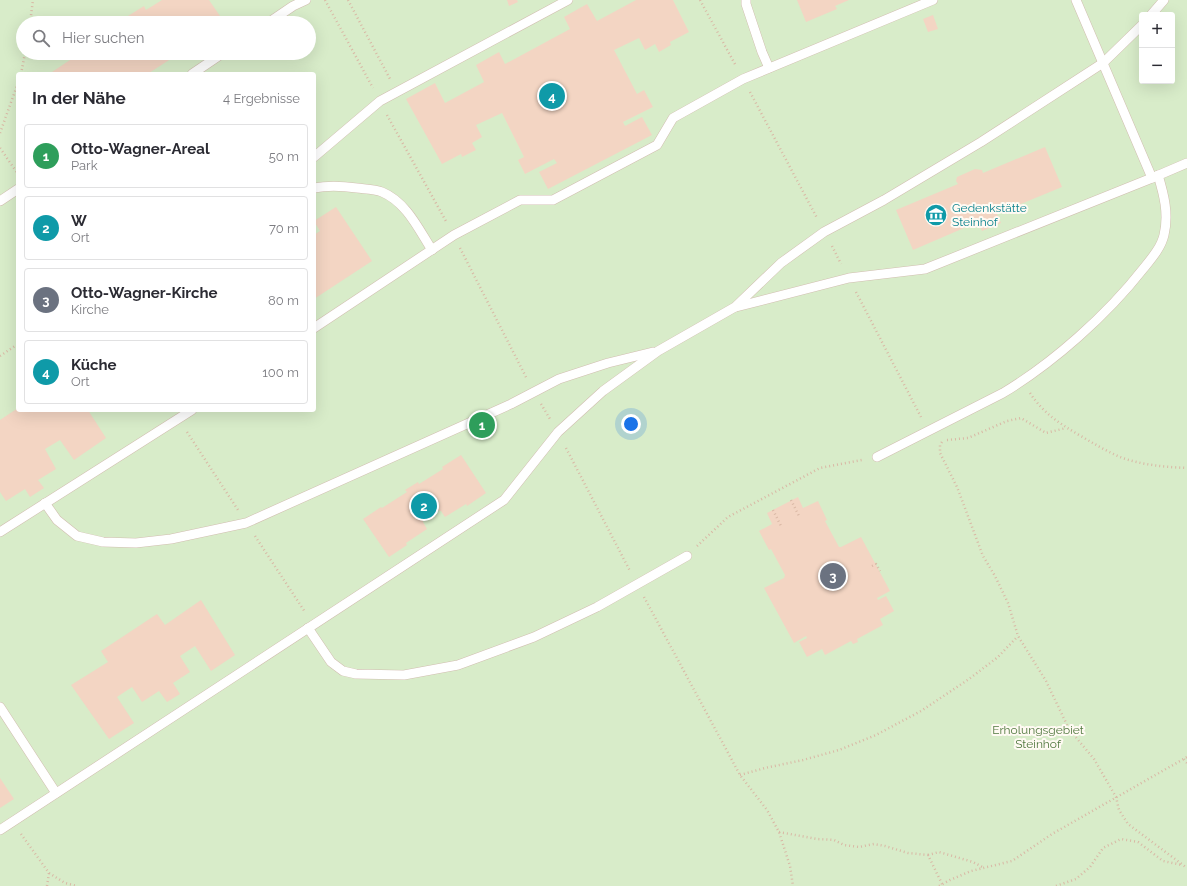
<!DOCTYPE html>
<html lang="de">
<meta charset="utf-8">
<style>
:root{--surface:#fff;--page:#f7f7f7;--text:#2b2b33;--muted:#7c7c81;--line:#e1e1e2;--accent:#b45309}
body{margin:0;font-family:Raleway,sans-serif;background:var(--page);color:var(--text)}
.controls{position:absolute;right:12px;top:12px;display:grid;overflow:hidden;border-radius:4px;box-shadow:0 4px 16px #0002}
.controls button{width:36px;height:36px;display:grid;place-items:center;padding:0;border:0;border-bottom:1px solid var(--line);background:var(--surface);color:var(--text);font:20px sans-serif}
.you{position:absolute;left:631px;top:424px;width:14px;height:14px;margin:-10px;border:3px solid #fff;border-radius:50%;background:#1a73e8;box-shadow:0 0 0 6px #1a73e833}
.badge{display:grid;place-items:center;width:26px;height:26px;border-radius:50%;background:var(--accent);color:#fff;font-size:13px;font-weight:700}
.pin{position:absolute;translate:-50% -50%;border:2px solid #fff;box-shadow:0 1px 4px #0006}
.list{margin:0;padding:0;list-style:none}
h2{display:flex;justify-content:space-between;align-items:center;height:52px;margin:0;padding:0 16px;font-size:17px}
h2 small{font-size:13px;font-weight:400;color:var(--muted)}
.list li{display:grid;grid-template-columns:26px 1fr auto;gap:12px;align-items:center;box-sizing:border-box;height:64px;margin:0 8px 8px;padding:0 8px;border:1px solid var(--line);border-radius:4px}
.list b{display:block;font-size:15px;white-space:nowrap}
.list p{margin:0;font-size:13px;white-space:nowrap;color:var(--muted)}
.list em{font-size:13px;font-style:normal;color:var(--muted)}
.icon{flex:none;width:22px;height:22px;fill:none;stroke:currentColor;stroke-width:2;stroke-linecap:round;stroke-linejoin:round}
.map{position:relative;flex:none;width:1187px;height:886px;overflow:hidden}
.search{position:absolute;background:var(--surface);box-shadow:0 4px 16px #0002;left:16px;top:16px;width:300px;height:44px;display:flex;align-items:center;gap:10px;box-sizing:border-box;padding:0 14px;border-radius:22px;color:var(--muted);font-size:15px}
.panel{position:absolute;background:var(--surface);box-shadow:0 4px 16px #0002;left:16px;top:72px;width:300px;height:340px;border-radius:4px}
.map>svg:first-child{display:block}
</style>
<div class="map">
<svg width="1187" height="886" viewBox="0 0 1187 886">
<rect width="100%" height="100%" fill="#fdf6ec"/>
<path fill="#d8ecc9" fill-rule="evenodd" d="M 0,0 L 1187,0 L 1187,886 L 0,886 ZM 1142,15 L 1172,15 L 1172,81 L 1142,81 ZM 23,23 L 309,23 L 309,53 L 23,53 ZM 18,74 L 314,74 L 314,410 L 18,410 Z"/>
<g fill="#f3d5c3">
<path d="M 162,0 L 209,0 L 220,16 L 213,21 L 214,23 L 132,23 L 128,16 L 144,6 L 146,10 Z"/>
<path d="M 507,0 L 517,0 L 518,2 L 509,6 Z"/>
<path d="M 636,0 L 673,0 L 689,32 L 670,42 L 671,45 L 659,52 L 655,44 L 645,50 L 639,38 L 614,50 L 637,94 L 644,90 L 653,107 L 623,122 L 625,126 L 642,117 L 652,135 L 548,189 L 539,172 L 557,163 L 554,159 L 525,174 L 518,160 L 524,157 L 502,113 L 476,125 L 482,137 L 472,143 L 476,150 L 462,157 L 461,154 L 442,164 L 406,99 L 435,83 L 445,103 L 484,82 L 476,65 L 499,52 L 505,64 L 570,29 L 564,17 L 587,4 L 597,21 Z"/>
<path d="M 797,0 L 849,0 L 835,6 L 837,9 L 806,22 Z"/>
<path d="M 933,15 L 938,29 L 928,32 L 923,19 Z"/>
<path d="M 79,53 L 180,53 L 149,73 L 150,74 L 49,74 L 79,54 Z"/>
<path d="M 1045,147 L 1062,187 L 997,214 L 1001,223 L 982,231 L 978,222 L 913,250 L 896,210 L 958,184 L 956,181 L 957,177 L 975,169 L 982,170 L 983,173 Z"/>
<path d="M 336,207 L 372,261 L 314,299 L 314,235 L 320,231 L 314,221 Z"/>
<path d="M 18,408 L 18,410 L 88,410 L 106,438 L 74,460 L 60,440 L 45,449 L 56,469 L 38,480 L 44,488 L 30,497 L 25,489 L 6,501 L 0,492 L 0,420 Z"/>
<path d="M 461,455 L 486,493 L 467,506 L 466,504 L 445,517 L 441,511 L 434,510 L 424,516 L 423,522 L 427,529 L 406,543 L 407,545 L 389,557 L 363,519 L 381,507 L 382,508 L 407,492 L 405,490 L 418,482 L 419,484 L 443,469 L 442,467 Z"/>
<path d="M 798,497 L 803,508 L 818,501 L 827,520 L 825,521 L 839,547 L 841,547 L 861,537 L 890,591 L 877,598 L 878,600 L 886,596 L 894,611 L 880,619 L 883,625 L 857,639 L 858,642 L 853,644 L 851,641 L 825,655 L 822,649 L 807,657 L 799,642 L 807,638 L 806,636 L 794,643 L 764,588 L 784,578 L 785,575 L 771,549 L 769,550 L 759,531 L 772,524 L 767,513 Z"/>
<path d="M 201,600 L 235,655 L 211,671 L 195,646 L 180,656 L 190,672 L 173,683 L 180,694 L 167,702 L 159,691 L 142,702 L 132,687 L 117,697 L 134,723 L 109,739 L 71,685 L 108,662 L 101,651 L 157,614 L 165,625 Z"/>
<path d="M 0,778 L 14,799 L 0,808 Z"/>
</g>
<g fill="none" stroke-linecap="round" stroke-linejoin="round">
<g stroke="#d1beb0" stroke-width="10">
<g id="service">
<path d="M 746,0 L 746,4 L 762,52 L 769,68"/>
<path d="M 1076,0 L 1152,178"/>
<path d="M 1151,15 L 1164,0"/>
<path d="M 268,23 L 293,6 L 306,0"/>
<path d="M 192,74 L 223,53"/>
<path d="M 314,157 L 380,101 L 568,0"/>
<path d="M 314,188 C 329,185 343,186 357,188 C 365,189 375,189 382,192 C 406,202 418,228 432,250"/>
<path d="M 0,201 L 18,189"/>
<path d="M 736,307 L 849,278 L 925,269 L 1152,178 L 1187,163"/>
<path d="M 314,328 L 454,235 L 520,200 L 553,200 L 657,145 L 673,118 L 743,79 L 933,0"/>
<path d="M 877,457 L 1003,393 C 1053,363 1107,315 1143,269 C 1151,259 1161,248 1164,235 C 1169,214 1164,195 1158,175"/>
<path d="M 45,503 L 57,520 L 77,536 L 103,542 L 136,543 L 171,539 L 246,523 L 511,404 L 559,379 L 608,363 L 653,352"/>
<path d="M 0,532 L 192,410"/>
<path d="M 308,628 L 331,662 L 343,671 L 356,674 L 404,675 L 458,665 L 534,637 L 597,607 L 687,556"/>
<path d="M 0,707 L 56,793"/>
<path d="M 0,830 L 504,500 L 558,432 L 603,391 L 658,351 L 735,307 L 781,263 L 824,232 L 884,200 L 981,142 L 1103,63 L 1142,25"/>
</g>
</g>
<g stroke="#d9b8a5" stroke-width="2.5" stroke-dasharray="1 3" stroke-linecap="butt">
<path d="M 325,0 L 373,88"/>
<path d="M 348,0 L 390,79"/>
<path d="M 700,0 L 736,66"/>
<path d="M 30,23 L 33,0"/>
<path d="M 21,74 L 25,53"/>
<path d="M 750,92 L 817,218"/>
<path d="M 387,115 L 447,223"/>
<path d="M 0,133 L 18,83"/>
<path d="M 0,148 L 18,174"/>
<path d="M 832,246 L 841,264"/>
<path d="M 460,248 L 527,379"/>
<path d="M 856,292 L 921,417"/>
<path d="M 0,356 L 18,344"/>
<path d="M 1030,393 C 1044,414 1059,423 1079,435 C 1093,443 1106,451 1120,457 C 1141,465 1165,467 1187,468"/>
<path d="M 541,404 L 550,419"/>
<path d="M 187,432 L 238,510"/>
<path d="M 947,440 L 968,438 L 1007,421 L 1021,418 L 1046,433 L 1066,428"/>
<path d="M 942,442 L 940,445 L 940,453 L 957,487 L 983,556 L 995,576 L 1008,603 L 1018,636 L 1046,681 L 1069,729 L 1094,759 L 1116,797 L 1119,810 L 1128,824 L 1187,868"/>
<path d="M 566,448 L 630,571"/>
<path d="M 791,500 L 799,516"/>
<path d="M 773,510 L 781,526"/>
<path d="M 255,536 L 305,612"/>
<path d="M 697,546 L 728,517 L 820,468 L 862,460"/>
<path d="M 872,566 L 876,564 L 880,571"/>
<path d="M 644,597 L 740,775 L 767,810 L 779,832 L 790,866 L 793,886"/>
<path d="M 1184,759 L 1187,763"/>
<path d="M 740,775 L 765,768 L 803,760 L 839,750 L 876,735 L 921,711 L 969,679 L 998,657 L 1018,636"/>
<path d="M 779,832 L 817,839 L 834,840 L 844,845 L 859,847 L 874,844 L 885,846 L 908,853 L 928,855 L 943,886"/>
<path d="M 21,834 L 49,873 L 65,883 L 77,886"/>
<path d="M 928,855 L 939,852 L 973,862 L 984,868"/>
<path d="M 47,886 L 49,873"/>
<path d="M 939,886 L 950,880 L 971,871 L 1012,861 L 1052,834 L 1187,757"/>
<path d="M 1056,886 L 1076,879 L 1090,867 L 1103,848 L 1121,839 L 1138,842 L 1163,861 L 1182,865"/>
</g>
<use href="#service" stroke="#fff" stroke-width="9"/>
</g>
<defs>
<g id="museum-disc" transform="scale(1.15)"><circle r="9.5" fill="#0f9aa8" stroke="#fffaf3"/><path d="M0-6L6-3V-2H-6V-3ZM-5-1h2V3h-2ZM-1-1h2V3h-2ZM3-1h2V3H3ZM-6 4H6V6H-6Z" fill="#fff"/></g>
</defs>
<g fill-rule="evenodd">
<use href="#museum-disc" x="936" y="215"/>
</g>
<g text-anchor="middle" dominant-baseline="central" stroke-width="4" stroke-linejoin="round" paint-order="stroke">
<g font-size="12" fill="#0d838f" stroke="#fffaf3" text-anchor="start">
<text x="952" y="208">Gedenkstätte<tspan x="952" dy="14">Steinhof</tspan></text>
</g>
<g font-size="12" fill="#537a41" stroke="#fffaf3">
<text x="1038" y="730">Erholungsgebiet<tspan x="1038" dy="14">Steinhof</tspan></text>
</g>
</g>
</svg>
<div class="controls">
<button>+</button>
<button>−</button>
</div>
<div class="you"></div>
<div class="pin badge" style="left:482px;top:425px;background:#2e9e5b">1</div>
<div class="pin badge" style="left:424px;top:506px;background:#0f9aa8">2</div>
<div class="pin badge" style="left:833px;top:576px;background:#6b7280">3</div>
<div class="pin badge" style="left:552px;top:96px;background:#0f9aa8">4</div>
<div class="search"><svg class="icon" aria-label="search" viewBox="0 0 24 24"><circle cx="10" cy="10" r="6"/><path d="M15 15l6 6"/></svg>Hier suchen</div>
<section class="panel">
<h2>In der Nähe<small>4 Ergebnisse</small></h2>
<ul class="list">
<li><span class="badge" style="background:#2e9e5b">1</span><div><b>Otto-Wagner-Areal</b><p>Park</p></div><em>50 m</em></li>
<li><span class="badge" style="background:#0f9aa8">2</span><div><b>W</b><p>Ort</p></div><em>70 m</em></li>
<li><span class="badge" style="background:#6b7280">3</span><div><b>Otto-Wagner-Kirche</b><p>Kirche</p></div><em>80 m</em></li>
<li><span class="badge" style="background:#0f9aa8">4</span><div><b>Küche</b><p>Ort</p></div><em>100 m</em></li>
</ul>
</section>
</div>
